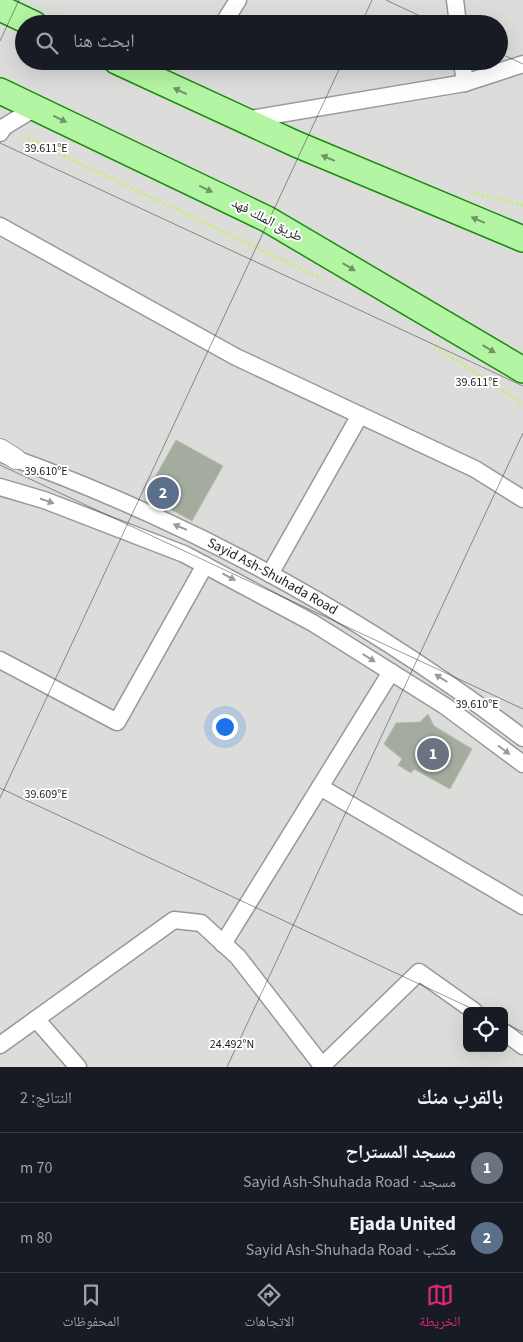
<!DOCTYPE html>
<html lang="ar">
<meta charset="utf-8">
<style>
:root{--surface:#171b24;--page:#242831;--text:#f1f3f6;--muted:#9ea1a6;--line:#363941;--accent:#db2777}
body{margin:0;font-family:"Source Sans 3","Noto Naskh Arabic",sans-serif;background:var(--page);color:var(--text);direction:rtl}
.controls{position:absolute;right:15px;bottom:15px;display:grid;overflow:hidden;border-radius:8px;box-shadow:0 5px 20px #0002}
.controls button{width:45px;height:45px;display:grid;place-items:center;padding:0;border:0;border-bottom:1px solid var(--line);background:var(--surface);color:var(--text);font:25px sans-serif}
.you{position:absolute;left:224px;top:726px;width:18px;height:18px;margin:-12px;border:4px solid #fff;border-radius:50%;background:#1a73e8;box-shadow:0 0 0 8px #1a73e833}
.badge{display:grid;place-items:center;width:32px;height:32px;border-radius:50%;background:var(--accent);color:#fff;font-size:16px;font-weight:700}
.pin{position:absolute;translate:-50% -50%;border:2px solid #fff;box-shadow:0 1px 5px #0006}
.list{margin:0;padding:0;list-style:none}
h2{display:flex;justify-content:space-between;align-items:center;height:65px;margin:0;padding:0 20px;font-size:21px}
h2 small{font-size:16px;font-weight:400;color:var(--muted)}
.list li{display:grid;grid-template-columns:32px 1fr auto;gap:15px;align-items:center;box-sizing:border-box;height:70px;padding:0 20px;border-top:1px solid var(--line)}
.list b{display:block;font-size:19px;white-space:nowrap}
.list p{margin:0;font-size:16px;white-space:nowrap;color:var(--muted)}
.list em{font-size:16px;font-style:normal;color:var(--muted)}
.icon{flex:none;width:28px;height:28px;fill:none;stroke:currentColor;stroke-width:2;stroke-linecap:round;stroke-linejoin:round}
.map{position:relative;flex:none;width:523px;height:1067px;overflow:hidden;direction:ltr}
.search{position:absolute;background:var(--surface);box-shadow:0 5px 20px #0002;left:15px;right:15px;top:15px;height:55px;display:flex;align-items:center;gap:12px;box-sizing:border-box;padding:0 18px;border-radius:28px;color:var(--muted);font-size:19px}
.sheet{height:205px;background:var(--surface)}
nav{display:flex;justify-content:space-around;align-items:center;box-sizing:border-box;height:70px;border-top:1px solid var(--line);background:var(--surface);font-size:14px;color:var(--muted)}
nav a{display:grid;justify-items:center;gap:2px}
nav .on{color:var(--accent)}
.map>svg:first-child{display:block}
</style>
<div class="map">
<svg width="523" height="1067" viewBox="0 0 523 1067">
<rect width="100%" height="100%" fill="#e6eee5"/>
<path fill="#dcdcdb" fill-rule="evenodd" d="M 0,0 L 523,0 L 523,1067 L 0,1067 ZM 24,24 L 499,24 L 499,61 L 24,61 ZM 467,1011 L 504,1011 L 504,1048 L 467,1048 Z"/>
<g fill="#a4aca0" stroke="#afbfa8">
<path d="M 176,440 L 223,466 L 192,521 L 145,495 Z"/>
<path d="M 428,714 L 434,726 L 472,749 L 450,789 L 414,769 L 411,773 L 398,765 L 402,759 L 384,744 L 396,723 L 420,722 Z"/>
</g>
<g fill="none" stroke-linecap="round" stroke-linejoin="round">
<g stroke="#989898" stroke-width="19">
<g id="minor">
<path d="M 455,0 L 458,24"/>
<path d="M 223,24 L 238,0"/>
<path d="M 462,61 L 465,83"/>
<path d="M 244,120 L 465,83 L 523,64"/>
<path d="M 0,133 L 4,127 L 35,108"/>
<path d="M 0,226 L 236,357 L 475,469 L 523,499"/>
<path id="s1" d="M 5,455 C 191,522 366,618 523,738"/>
<path d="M 0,487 L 44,500 L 184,554 L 313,623 L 445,706 L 523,764"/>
<path d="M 270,574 L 360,415"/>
<path d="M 0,660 L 117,722 L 205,565"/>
<path d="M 320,787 L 523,906"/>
<path d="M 223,944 L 391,672"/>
<path d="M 36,1019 L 78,1067"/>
<path d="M 504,1032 L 523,1046"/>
<path d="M 0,1045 L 174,920 L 201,923 L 238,957 L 323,1067"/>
<path d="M 322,1066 L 419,972 L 474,1011"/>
</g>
</g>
<g stroke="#989898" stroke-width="22">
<path id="tertiary" d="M 0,449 L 16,459"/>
</g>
<g stroke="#188d0b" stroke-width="28">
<g id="primary">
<path d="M 0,8 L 34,24"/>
<path d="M 116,61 L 296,144 L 523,239"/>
<path d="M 0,91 L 267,219 L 523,370"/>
</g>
</g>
<g stroke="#c6ef74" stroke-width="3" stroke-dasharray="2.5 2.5" stroke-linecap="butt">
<path d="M 54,14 L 75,24"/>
<path d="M 23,136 L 322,279"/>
<path d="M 472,192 L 523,205"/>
<path d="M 435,346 L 523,404"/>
</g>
<use href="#minor" stroke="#fff" stroke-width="16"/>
<use href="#tertiary" stroke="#fff" stroke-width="20"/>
<use href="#primary" stroke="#b3f5a3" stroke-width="25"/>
</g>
<defs><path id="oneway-solid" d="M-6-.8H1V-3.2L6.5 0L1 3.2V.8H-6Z" transform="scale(1.25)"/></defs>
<g fill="#709467">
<use href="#oneway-solid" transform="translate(180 91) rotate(-155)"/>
<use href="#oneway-solid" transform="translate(60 119) rotate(26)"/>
<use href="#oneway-solid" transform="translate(328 158) rotate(-157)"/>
<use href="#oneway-solid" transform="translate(206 189) rotate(26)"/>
<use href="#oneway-solid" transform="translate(478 220) rotate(-157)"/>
<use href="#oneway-solid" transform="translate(349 267) rotate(31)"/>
<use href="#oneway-solid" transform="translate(489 349) rotate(31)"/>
</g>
<g fill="#9a9a9a">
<use href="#oneway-solid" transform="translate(47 501) rotate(19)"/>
<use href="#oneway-solid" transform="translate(180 527) rotate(-157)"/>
<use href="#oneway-solid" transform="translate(229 577) rotate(28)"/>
<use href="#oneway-solid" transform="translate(369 658) rotate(32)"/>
<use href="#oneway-solid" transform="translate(441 678) rotate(-148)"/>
<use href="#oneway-solid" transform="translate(504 750) rotate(37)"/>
</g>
<path fill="none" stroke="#1e1e1e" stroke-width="1" stroke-opacity="0.45" d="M 386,0 L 437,24M 361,24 L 372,0M 0,41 L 19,0M 499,53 L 523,64M 0,143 L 523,386M 0,465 L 523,709M 0,788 L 477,1011M 0,798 L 343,61M 504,1023 L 523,1032M 227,1067 L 523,433"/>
<g text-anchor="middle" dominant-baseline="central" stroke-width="4" stroke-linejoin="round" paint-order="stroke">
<g font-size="14" fill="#1e1e1e" stroke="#fff">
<text transform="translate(267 220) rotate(28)">طريق الملك فهد</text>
<text stroke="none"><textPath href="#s1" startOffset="294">Sayid Ash-Shuhada Road</textPath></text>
</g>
</g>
<g font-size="12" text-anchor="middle" fill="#1e1e1e" stroke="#fff" stroke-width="4" stroke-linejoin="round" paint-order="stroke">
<text x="46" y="152">39.611°E</text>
<text x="477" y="386">39.611°E</text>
<text x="46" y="475">39.610°E</text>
<text x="477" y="708">39.610°E</text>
<text x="46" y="798">39.609°E</text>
<text x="232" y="1048">24.492°N</text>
</g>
</svg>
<div class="controls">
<button><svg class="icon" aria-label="locate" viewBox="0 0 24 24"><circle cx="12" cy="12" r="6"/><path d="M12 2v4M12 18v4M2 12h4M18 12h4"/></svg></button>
</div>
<div class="you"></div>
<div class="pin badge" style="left:433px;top:754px;background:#6b7280">1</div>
<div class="pin badge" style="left:163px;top:493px;background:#5c6f8a">2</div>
<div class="search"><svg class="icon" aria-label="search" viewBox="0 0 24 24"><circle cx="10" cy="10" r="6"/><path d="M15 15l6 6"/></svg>ابحث هنا</div>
</div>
<section class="sheet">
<h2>بالقرب منك<small>النتائج: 2</small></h2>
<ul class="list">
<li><span class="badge" style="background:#6b7280">1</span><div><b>مسجد المستراح</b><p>مسجد · Sayid Ash-Shuhada Road</p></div><em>70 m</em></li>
<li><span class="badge" style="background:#5c6f8a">2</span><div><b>Ejada United</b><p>مكتب · Sayid Ash-Shuhada Road</p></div><em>80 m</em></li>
</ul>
</section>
<nav>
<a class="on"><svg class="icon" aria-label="map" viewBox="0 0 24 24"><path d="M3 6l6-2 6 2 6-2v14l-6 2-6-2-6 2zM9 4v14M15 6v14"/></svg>الخريطة</a>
<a><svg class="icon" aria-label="directions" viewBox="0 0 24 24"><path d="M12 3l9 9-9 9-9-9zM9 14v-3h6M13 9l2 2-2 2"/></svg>الاتجاهات</a>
<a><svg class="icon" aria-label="saved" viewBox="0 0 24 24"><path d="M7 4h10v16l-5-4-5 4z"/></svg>المحفوظات</a>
</nav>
